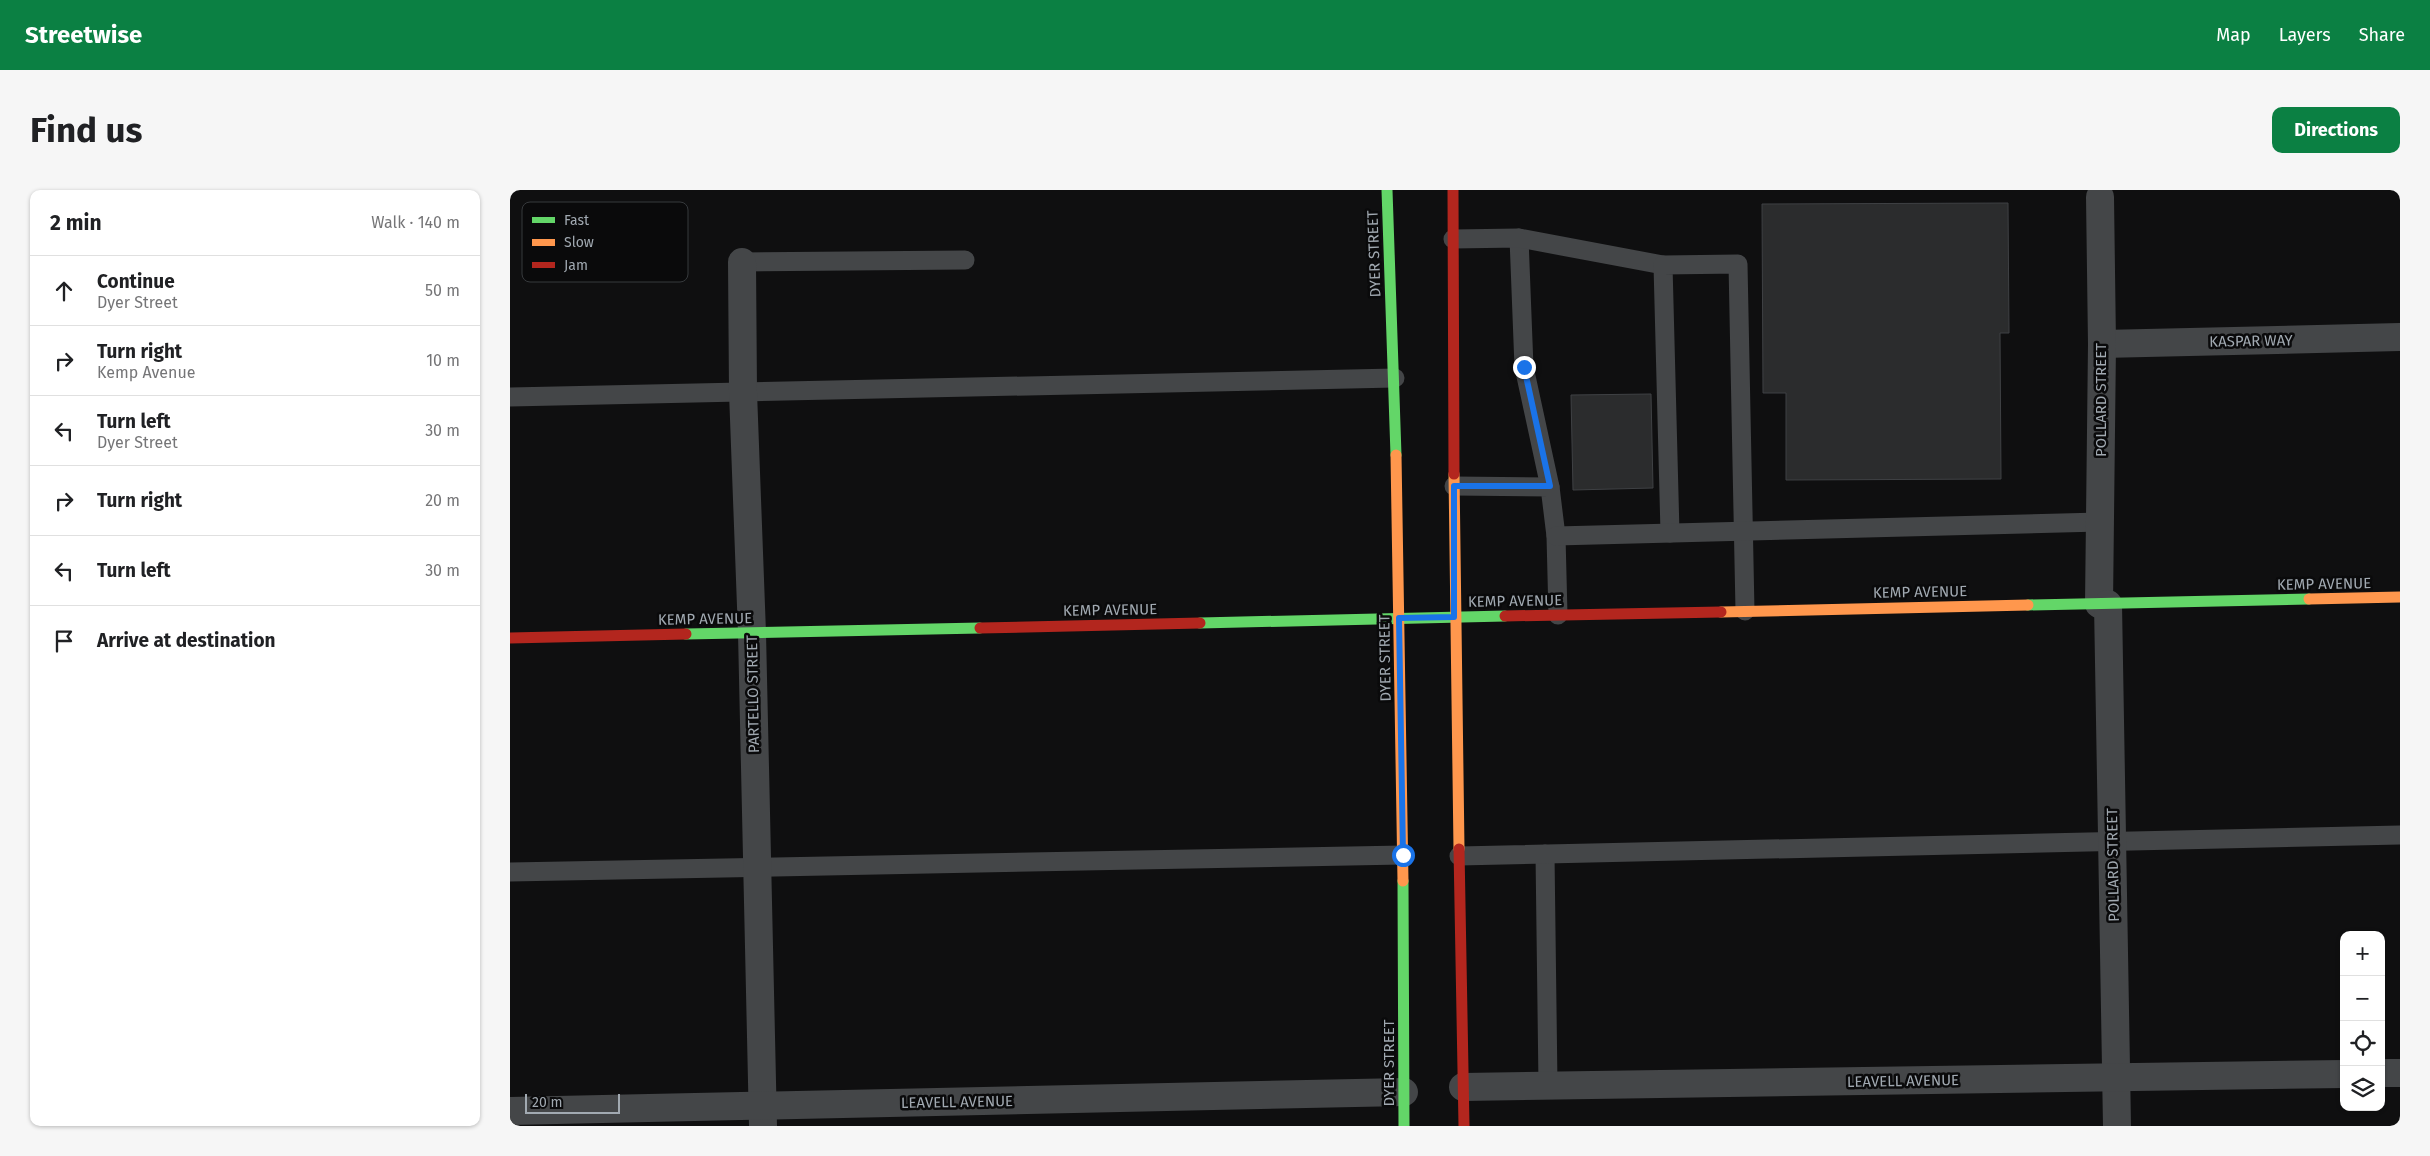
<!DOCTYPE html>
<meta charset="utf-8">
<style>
:root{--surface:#fff;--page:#f6f6f6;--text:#202124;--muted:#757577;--line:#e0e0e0;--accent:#0b8043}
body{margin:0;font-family:"Fira Sans",sans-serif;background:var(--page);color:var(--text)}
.controls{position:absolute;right:15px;bottom:15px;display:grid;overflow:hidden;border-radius:10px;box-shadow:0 1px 4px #0004}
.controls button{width:45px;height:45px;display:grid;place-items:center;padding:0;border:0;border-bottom:1px solid var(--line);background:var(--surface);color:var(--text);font:25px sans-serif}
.scale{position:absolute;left:15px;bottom:12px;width:95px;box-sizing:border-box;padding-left:5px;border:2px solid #a1a9b1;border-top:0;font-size:14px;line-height:18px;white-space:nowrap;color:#a1a9b1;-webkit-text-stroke:4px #0a0a0b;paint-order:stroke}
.stop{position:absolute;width:15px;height:15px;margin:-11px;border:4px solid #1a73e8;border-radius:50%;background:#fff}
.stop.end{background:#1a73e8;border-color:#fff;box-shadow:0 1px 5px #0008}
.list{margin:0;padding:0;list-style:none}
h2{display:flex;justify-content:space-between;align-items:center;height:65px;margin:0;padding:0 20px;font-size:21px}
h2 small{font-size:16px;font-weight:400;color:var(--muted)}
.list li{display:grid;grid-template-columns:32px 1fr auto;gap:15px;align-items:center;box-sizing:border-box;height:70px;padding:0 20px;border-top:1px solid var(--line)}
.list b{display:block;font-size:19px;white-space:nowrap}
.list p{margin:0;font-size:16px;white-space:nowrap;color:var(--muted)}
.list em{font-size:16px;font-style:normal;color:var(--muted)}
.icon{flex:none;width:28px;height:28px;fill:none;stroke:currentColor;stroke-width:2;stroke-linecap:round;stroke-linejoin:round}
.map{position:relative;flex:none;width:1890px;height:936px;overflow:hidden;border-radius:10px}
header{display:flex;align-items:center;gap:30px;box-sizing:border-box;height:70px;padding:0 25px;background:var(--accent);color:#fff}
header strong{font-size:24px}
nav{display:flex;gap:28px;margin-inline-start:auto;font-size:18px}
.intro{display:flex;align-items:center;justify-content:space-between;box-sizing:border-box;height:120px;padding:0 30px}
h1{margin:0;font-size:35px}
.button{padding:12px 22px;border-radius:10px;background:var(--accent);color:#fff;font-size:18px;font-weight:700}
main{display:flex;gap:30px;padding:0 30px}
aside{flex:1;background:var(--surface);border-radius:10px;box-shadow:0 1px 4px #0004}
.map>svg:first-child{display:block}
</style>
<header>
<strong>Streetwise</strong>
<nav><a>Map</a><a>Layers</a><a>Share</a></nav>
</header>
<div class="intro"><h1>Find us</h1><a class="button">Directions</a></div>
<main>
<aside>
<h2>2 min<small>Walk · 140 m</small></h2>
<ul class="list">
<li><svg class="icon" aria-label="ahead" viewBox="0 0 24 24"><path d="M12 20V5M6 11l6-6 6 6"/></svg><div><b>Continue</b><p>Dyer Street</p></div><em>50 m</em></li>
<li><svg class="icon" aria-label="right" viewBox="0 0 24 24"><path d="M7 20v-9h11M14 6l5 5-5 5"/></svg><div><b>Turn right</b><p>Kemp Avenue</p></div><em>10 m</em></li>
<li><svg class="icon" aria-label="left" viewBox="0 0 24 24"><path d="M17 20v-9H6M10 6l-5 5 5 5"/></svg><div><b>Turn left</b><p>Dyer Street</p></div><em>30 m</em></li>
<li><svg class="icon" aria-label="right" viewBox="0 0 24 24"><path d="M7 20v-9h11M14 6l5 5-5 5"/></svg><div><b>Turn right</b></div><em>20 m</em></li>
<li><svg class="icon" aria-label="left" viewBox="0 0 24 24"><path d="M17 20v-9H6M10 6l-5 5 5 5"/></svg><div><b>Turn left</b></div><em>30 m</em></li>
<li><svg class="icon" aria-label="arrive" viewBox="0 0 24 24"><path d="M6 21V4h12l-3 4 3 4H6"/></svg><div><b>Arrive at destination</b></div></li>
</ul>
</aside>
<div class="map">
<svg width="1890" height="936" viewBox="0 0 1890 936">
<rect width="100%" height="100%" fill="#0f0f10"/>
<g fill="#2b2c2d" stroke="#3f4144">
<path d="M 1498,13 L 1499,143 L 1490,143 L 1491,289 L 1276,290 L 1276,203 L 1253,203 L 1252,14 Z"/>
<path d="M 1141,204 L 1143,298 L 1063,300 L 1061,205 Z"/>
</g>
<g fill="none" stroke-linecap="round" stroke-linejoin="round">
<g stroke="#444648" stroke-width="19">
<path d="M 1009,48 L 1014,177 L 1040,297"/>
<path d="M 943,49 L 1009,48 L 1153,75"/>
<path d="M 232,72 L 455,70"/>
<path d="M 0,207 L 885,188"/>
<path d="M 944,296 L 1040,297 L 1046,346 L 1048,425"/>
<path d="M 1160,343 L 1153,75 L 1228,74 L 1235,421"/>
<path d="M 1046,346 L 1590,332"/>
<path d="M 1035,664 L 1038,895"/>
<path d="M 949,666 L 1890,645"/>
<path d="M 0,682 L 893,665"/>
</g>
<g stroke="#444648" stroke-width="28">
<path d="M 232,72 L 233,202 L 242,443 L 253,936"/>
<path d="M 1592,154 L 1890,147"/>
<path d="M 1589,414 L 1592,154 L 1590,7"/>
<path d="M 1598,414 L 1607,936"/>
<path d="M 1871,883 L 1890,883"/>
<path d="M 953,897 L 1834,884"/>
<path d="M 0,921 L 894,902"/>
</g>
<g stroke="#63d668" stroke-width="11">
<path d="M 877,0 L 886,265"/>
<path d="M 1518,415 L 1799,409"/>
<path d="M 690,433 L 995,426"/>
<path d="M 176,444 L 470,438"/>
<path d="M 893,691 L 894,936"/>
</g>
<g stroke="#ff974d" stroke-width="11">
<path d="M 886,265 L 893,691"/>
<path d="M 944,284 L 949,659"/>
<path d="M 1799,409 L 1890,407"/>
<path d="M 1211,422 L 1518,415"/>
</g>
<g stroke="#b3261e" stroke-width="11">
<path d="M 943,0 L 944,284"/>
<path d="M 995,426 L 1211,422"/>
<path d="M 470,438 L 690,433"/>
<path d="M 0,448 L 176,444"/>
<path d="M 949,659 L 954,936"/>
</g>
</g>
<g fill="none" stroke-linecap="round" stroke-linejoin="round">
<path stroke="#1a73e8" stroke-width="6" d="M 893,665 L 889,428 L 944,427 L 944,296 L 1040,296 L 1014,177"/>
</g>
<g text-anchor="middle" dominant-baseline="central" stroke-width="5" stroke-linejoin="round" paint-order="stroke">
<g font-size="15" fill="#a1a9b1" stroke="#0a0a0b">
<text transform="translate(864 64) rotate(-92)">DYER STREET</text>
<text transform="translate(1741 151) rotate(-1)">KASPAR WAY</text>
<text transform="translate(1591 210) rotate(-90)">POLLARD STREET</text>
<text transform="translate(1814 394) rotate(-1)">KEMP AVENUE</text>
<text transform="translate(1410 402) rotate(-1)">KEMP AVENUE</text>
<text transform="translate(1005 411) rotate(-1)">KEMP AVENUE</text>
<text transform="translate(600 420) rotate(-1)">KEMP AVENUE</text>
<text transform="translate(195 429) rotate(-1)">KEMP AVENUE</text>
<text transform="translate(875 468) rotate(-91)">DYER STREET</text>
<text transform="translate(243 504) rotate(-91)">PARTELLO STREET</text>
<text transform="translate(1603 675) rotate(-91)">POLLARD STREET</text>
<text transform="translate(879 873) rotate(-90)">DYER STREET</text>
<text transform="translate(1393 891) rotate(-1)">LEAVELL AVENUE</text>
<text transform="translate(447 912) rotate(-1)">LEAVELL AVENUE</text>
</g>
</g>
<rect x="12" y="12" width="166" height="80" rx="8" fill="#0a0a0b" stroke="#373a3d" stroke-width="1"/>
<rect x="22" y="27" width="23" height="6" fill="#63d668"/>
<rect x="22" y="49" width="23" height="7" fill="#ff974d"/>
<rect x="22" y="72" width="23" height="6" fill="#b3261e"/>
<g font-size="14" fill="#a1a9b1">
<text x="54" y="35">Fast</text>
<text x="54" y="57">Slow</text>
<text x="54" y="80">Jam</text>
</g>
</svg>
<div class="controls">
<button>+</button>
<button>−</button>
<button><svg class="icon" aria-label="locate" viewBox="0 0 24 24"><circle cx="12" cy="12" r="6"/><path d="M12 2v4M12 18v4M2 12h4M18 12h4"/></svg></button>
<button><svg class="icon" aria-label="layers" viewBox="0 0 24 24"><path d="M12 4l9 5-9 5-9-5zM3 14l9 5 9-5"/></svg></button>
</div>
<div class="scale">20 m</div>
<div class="stop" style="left:893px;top:665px"></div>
<div class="stop end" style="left:1014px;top:177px"></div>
</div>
</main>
